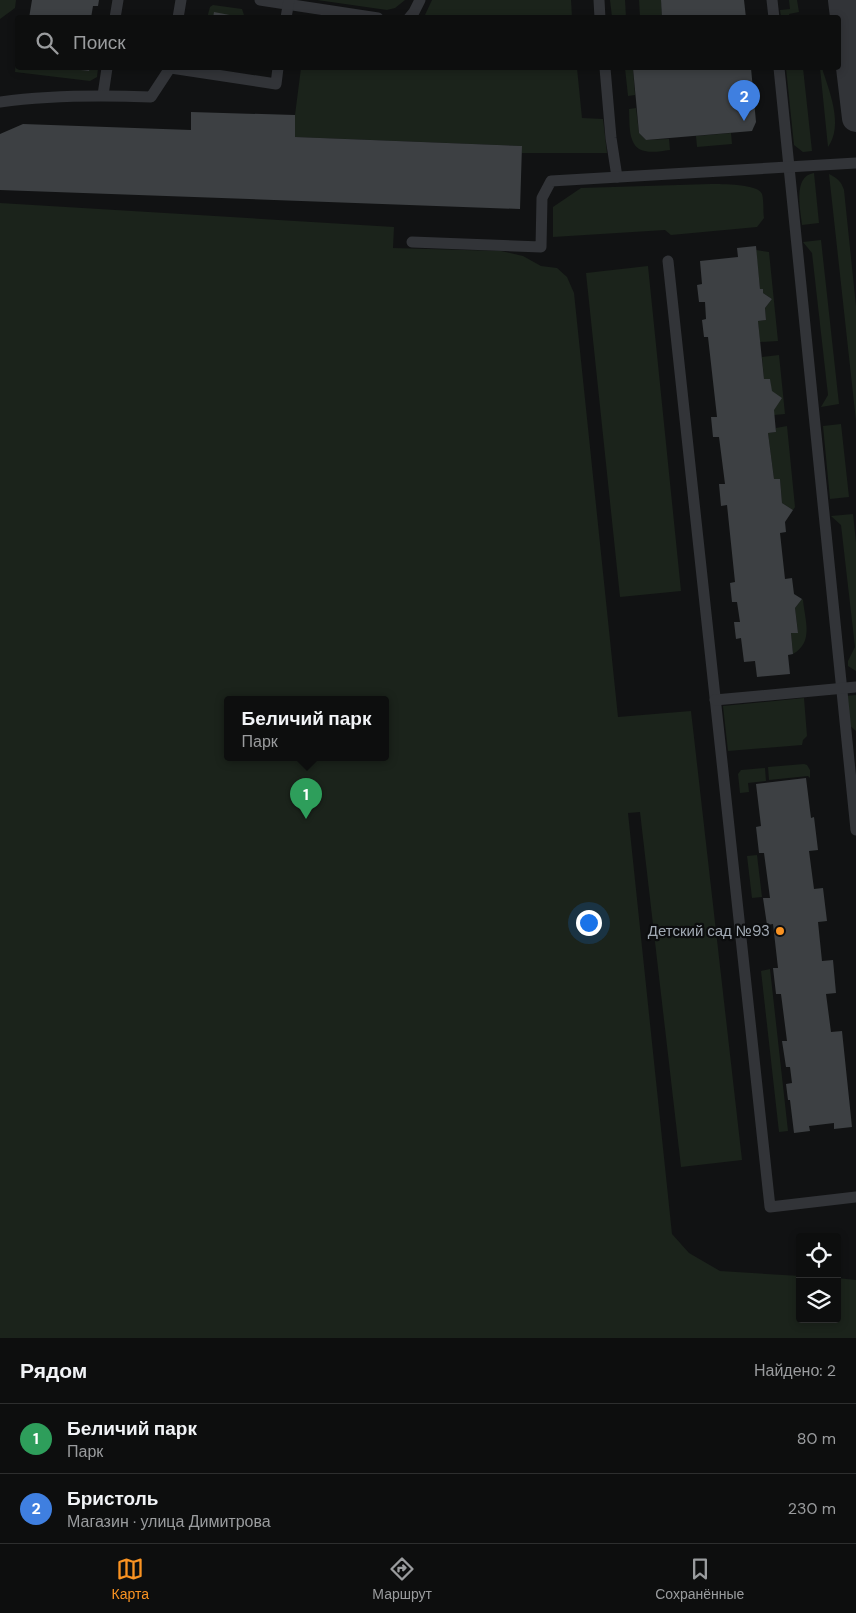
<!DOCTYPE html>
<html lang="ru">
<meta charset="utf-8">
<style>
:root{--surface:#0d0e0e;--page:#161717;--text:#f1f3f6;--muted:#9a9c9e;--line:#2d2e2e;--accent:#fa9322}
body{margin:0;font-family:"DM Sans",sans-serif;background:var(--page);color:var(--text)}
.controls{position:absolute;right:15px;bottom:15px;display:grid;overflow:hidden;border-radius:5px;box-shadow:0 2px 8px #0003}
.controls button{width:45px;height:45px;display:grid;place-items:center;padding:0;border:0;border-bottom:1px solid var(--line);background:var(--surface);color:var(--text);font:25px sans-serif}
.you{position:absolute;left:588px;top:922px;width:18px;height:18px;margin:-12px;border:4px solid #fff;border-radius:50%;background:#1a73e8;box-shadow:0 0 0 8px #1a73e833}
.badge{display:grid;place-items:center;width:32px;height:32px;border-radius:50%;background:var(--accent);color:#fff;font-size:16px;font-weight:700}
.pin{position:absolute;translate:-50% -41px;filter:drop-shadow(0 1px 2px #0008)}
.pin::after{content:'';position:absolute;top:26px;width:18px;height:15px;background:inherit;clip-path:polygon(0 0,100% 0,50% 100%)}
.popup{position:absolute;left:224px;top:696px;width:165px;height:65px;box-sizing:border-box;display:grid;place-content:center;border-radius:5px;background:var(--surface);filter:drop-shadow(0 1px 4px #0005);font-size:16px;white-space:nowrap;color:var(--muted)}
.popup b{font-size:19px;color:var(--text)}
.popup::after{content:'';position:absolute;left:50%;top:100%;margin-left:-10px;border:10px solid transparent;border-top-color:var(--surface)}
.list{margin:0;padding:0;list-style:none}
h2{display:flex;justify-content:space-between;align-items:center;height:65px;margin:0;padding:0 20px;font-size:21px}
h2 small{font-size:16px;font-weight:400;color:var(--muted)}
.list li{display:grid;grid-template-columns:32px 1fr auto;gap:15px;align-items:center;box-sizing:border-box;height:70px;padding:0 20px;border-top:1px solid var(--line)}
.list b{display:block;font-size:19px;white-space:nowrap}
.list p{margin:0;font-size:16px;white-space:nowrap;color:var(--muted)}
.list em{font-size:16px;font-style:normal;color:var(--muted)}
.icon{flex:none;width:28px;height:28px;fill:none;stroke:currentColor;stroke-width:2;stroke-linecap:round;stroke-linejoin:round}
.map{position:relative;flex:none;width:856px;height:1338px;overflow:hidden}
.search{position:absolute;background:var(--surface);box-shadow:0 2px 8px #0003;left:15px;right:15px;top:15px;height:55px;display:flex;align-items:center;gap:12px;box-sizing:border-box;padding:0 18px;border-radius:5px;color:var(--muted);font-size:19px}
.sheet{height:205px;background:var(--surface)}
nav{display:flex;justify-content:space-around;align-items:center;box-sizing:border-box;height:70px;border-top:1px solid var(--line);background:var(--surface);font-size:14px;color:var(--muted)}
nav a{display:grid;justify-items:center;gap:2px}
nav .on{color:var(--accent)}
.map>svg:first-child{display:block}
</style>
<div class="map">
<svg width="856" height="1338" viewBox="0 0 856 1338">
<rect width="100%" height="100%" fill="#111213"/>
<g fill="#1b231b" fill-rule="evenodd">
<path d="M 0,0 L 16,0 L 15,8 L 0,19 Z"/>
<path d="M 317,0 L 405,0 L 395,8 L 387,10 Z"/>
<path d="M 432,0 L 571,0 L 572,17 L 424,17 Z"/>
<path d="M 610,0 L 625,0 L 626,17 L 612,17 Z"/>
<path d="M 639,0 L 661,0 L 662,17 L 640,17 Z"/>
<path d="M 789,0 L 797,0 L 799,12 L 789,14 L 790,17 L 781,17 L 780,10 L 790,9 Z"/>
<path d="M 213,5 L 242,9 L 245,18 L 207,18 L 210,7 Z"/>
<path d="M 17,51 L 18,68 L 64,68 L 89,71 L 90,68 L 98,68 L 97,77 L 90,81 L 15,72 Z"/>
<path d="M 301,68 L 577,68 L 582,118 L 603,119 L 607,153 L 522,153 L 522,146 L 295,137 L 295,115 Z"/>
<path d="M 625,68 L 633,68 L 635,95 L 628,96 Z"/>
<path d="M 786,68 L 803,68 L 812,151 L 803,152 L 794,145 Z"/>
<path d="M 820,68 L 822,68 C 829,91 844,125 828,147 Z"/>
<path d="M 636,108 L 639,133 L 646,140 L 669,139 L 670,150 C 662,151 652,153 645,151 C 627,148 630,123 629,109 Z"/>
<path d="M 731,133 L 732,144 L 697,147 L 696,136 Z"/>
<path d="M 814,173 L 819,223 L 802,225 C 801,211 792,176 814,173 Z"/>
<path d="M 829,174 C 837,178 841,181 844,190 L 856,306 L 856,421 Z"/>
<path d="M 711,184 C 721,184 759,184 762,194 C 764,201 763,211 764,218 L 757,227 L 671,235 L 665,230 L 553,237 L 553,207 L 581,188 Z"/>
<path d="M 0,203 L 394,227 L 393,248 L 501,251 L 523,256 L 541,266 L 557,268 L 567,277 L 574,293 L 618,717 L 691,711 L 742,1160 L 681,1167 L 640,812 L 628,813 L 672,1234 L 689,1253 L 720,1271 L 800,1276 L 800,1319 L 837,1319 L 837,1278 L 856,1280 L 856,1338 L 0,1338 ZM 227,700 L 385,700 L 385,758 L 227,758 Z"/>
<path d="M 821,240 L 839,404 L 821,407 L 828,395 L 812,253 L 803,242 Z"/>
<path d="M 756,250 L 769,252 L 778,341 L 760,342 L 758,321 L 766,320 L 765,308 L 772,299 L 763,293 L 763,289 L 760,289 Z"/>
<path d="M 648,266 L 681,591 L 620,597 L 586,273 Z"/>
<path d="M 779,355 L 785,414 L 774,415 L 770,379 L 764,379 L 762,357 Z"/>
<path d="M 841,424 L 849,497 L 830,499 L 823,426 Z"/>
<path d="M 787,426 L 795,507 L 793,510 L 782,503 L 780,479 L 774,479 L 768,433 L 776,432 L 776,428 Z"/>
<path d="M 853,514 L 856,542 L 856,671 L 848,666 L 848,661 L 855,647 L 841,525 L 831,516 Z"/>
<path d="M 802,599 L 803,600 C 805,621 814,642 793,654 L 791,633 L 798,632 L 795,608 Z"/>
<path d="M 856,695 L 856,731 L 848,724 L 845,696 Z"/>
<path d="M 804,698 L 807,736 L 803,740 L 802,745 L 728,751 L 723,706 Z"/>
<path d="M 804,764 L 807,765 L 810,770 L 810,778 L 808,776 L 769,780 L 768,767 Z"/>
<path d="M 765,768 L 766,781 L 748,783 L 749,792 L 740,793 L 738,774 L 741,770 Z"/>
<path d="M 757,855 L 762,897 L 752,898 L 747,856 Z"/>
<path d="M 770,969 L 788,1131 L 779,1132 L 761,971 Z"/>
</g>
<g fill="#3d4043">
<path d="M 32,0 L 99,0 L 98,6 L 93,6 L 91,18 L 29,18 Z"/>
<path d="M 661,0 L 744,0 L 746,18 L 662,18 Z"/>
<path d="M 214,12 L 240,17 L 240,18 L 213,18 Z"/>
<path d="M 72,68 L 90,68 L 89,71 L 72,69 Z"/>
<path d="M 633,68 L 751,68 L 756,122 L 752,131 L 646,140 L 639,133 Z"/>
<path d="M 191,112 L 295,115 L 295,137 L 522,146 L 520,209 L 0,190 L 0,134 L 23,124 L 191,130 Z"/>
<path d="M 756,246 L 760,289 L 763,289 L 763,293 L 772,299 L 765,308 L 766,320 L 758,321 L 764,379 L 770,379 L 772,391 L 782,398 L 774,410 L 776,432 L 768,433 L 774,479 L 780,479 L 782,503 L 793,510 L 785,522 L 786,532 L 780,533 L 785,579 L 792,578 L 794,594 L 802,599 L 795,608 L 798,633 L 791,633 L 793,654 L 788,655 L 790,674 L 757,677 L 755,661 L 744,662 L 741,638 L 736,639 L 734,622 L 740,622 L 737,602 L 732,602 L 730,583 L 735,582 L 727,505 L 721,506 L 719,484 L 725,484 L 719,437 L 713,437 L 711,417 L 717,417 L 708,337 L 704,337 L 702,320 L 706,319 L 705,302 L 699,302 L 697,285 L 702,284 L 700,261 L 738,257 L 737,248 Z"/>
<path d="M 806,778 L 811,818 L 814,817 L 818,850 L 809,851 L 814,889 L 823,888 L 827,921 L 818,922 L 822,961 L 833,960 L 836,993 L 826,994 L 831,1032 L 842,1031 L 852,1127 L 834,1129 L 834,1123 L 809,1126 L 810,1131 L 794,1133 L 790,1100 L 788,1100 L 786,1084 L 792,1083 L 790,1067 L 786,1067 L 782,1041 L 787,1041 L 781,994 L 776,994 L 773,968 L 778,968 L 773,924 L 767,925 L 763,898 L 770,898 L 764,853 L 759,853 L 756,827 L 761,826 L 756,784 Z"/>
</g>
<g fill="none" stroke-linecap="round" stroke-linejoin="round">
<g stroke="#323438" stroke-width="11">
<path d="M 260,0 L 378,18"/>
<path d="M 599,0 L 600,18"/>
<path d="M 772,0 L 774,18"/>
<path d="M 115,18 L 118,0"/>
<path d="M 178,18 L 181,0"/>
<path d="M 286,18 L 289,0"/>
<path d="M 409,18 L 414,12 L 420,0"/>
<path d="M 171,68 L 276,84 L 278,68"/>
<path d="M 605,68 L 611,138 L 617,177"/>
<path d="M 779,68 L 856,830"/>
<path d="M 103,95 L 107,68"/>
<path d="M 0,102 C 51,95 100,95 151,97 L 170,68"/>
<path d="M 412,242 L 541,247 L 542,198 L 551,181 L 856,163"/>
<path d="M 668,261 L 770,1207 L 856,1197"/>
<path d="M 715,700 L 856,687"/>
</g>
<path stroke="#323438" stroke-width="28" d="M 842,0 L 856,118"/>
</g>
<circle fill="#fa9322" stroke="#0c0d0e" stroke-width="2" cx="780" cy="931" r="5"/>
<g text-anchor="middle" dominant-baseline="central" stroke-width="4.5" stroke-linejoin="round" paint-order="stroke">
<g font-size="15" fill="#a2aab4" stroke="#0c0d0e" text-anchor="end">
<text x="770" y="931">Детский сад №93</text>
</g>
</g>
</svg>
<div class="controls">
<button><svg class="icon" aria-label="locate" viewBox="0 0 24 24"><circle cx="12" cy="12" r="6"/><path d="M12 2v4M12 18v4M2 12h4M18 12h4"/></svg></button>
<button><svg class="icon" aria-label="layers" viewBox="0 0 24 24"><path d="M12 4l9 5-9 5-9-5zM3 14l9 5 9-5"/></svg></button>
</div>
<div class="you"></div>
<div class="pin badge" style="left:306px;top:819px;background:#2e9e5b">1</div>
<div class="popup"><b>Беличий парк</b>Парк</div>
<div class="pin badge" style="left:744px;top:121px;background:#3f7fe0">2</div>
<div class="search"><svg class="icon" aria-label="search" viewBox="0 0 24 24"><circle cx="10" cy="10" r="6"/><path d="M15 15l6 6"/></svg>Поиск</div>
</div>
<section class="sheet">
<h2>Рядом<small>Найдено: 2</small></h2>
<ul class="list">
<li><span class="badge" style="background:#2e9e5b">1</span><div><b>Беличий парк</b><p>Парк</p></div><em>80 m</em></li>
<li><span class="badge" style="background:#3f7fe0">2</span><div><b>Бристоль</b><p>Магазин · улица Димитрова</p></div><em>230 m</em></li>
</ul>
</section>
<nav>
<a class="on"><svg class="icon" aria-label="map" viewBox="0 0 24 24"><path d="M3 6l6-2 6 2 6-2v14l-6 2-6-2-6 2zM9 4v14M15 6v14"/></svg>Карта</a>
<a><svg class="icon" aria-label="directions" viewBox="0 0 24 24"><path d="M12 3l9 9-9 9-9-9zM9 14v-3h6M13 9l2 2-2 2"/></svg>Маршрут</a>
<a><svg class="icon" aria-label="saved" viewBox="0 0 24 24"><path d="M7 4h10v16l-5-4-5 4z"/></svg>Сохранённые</a>
</nav>
